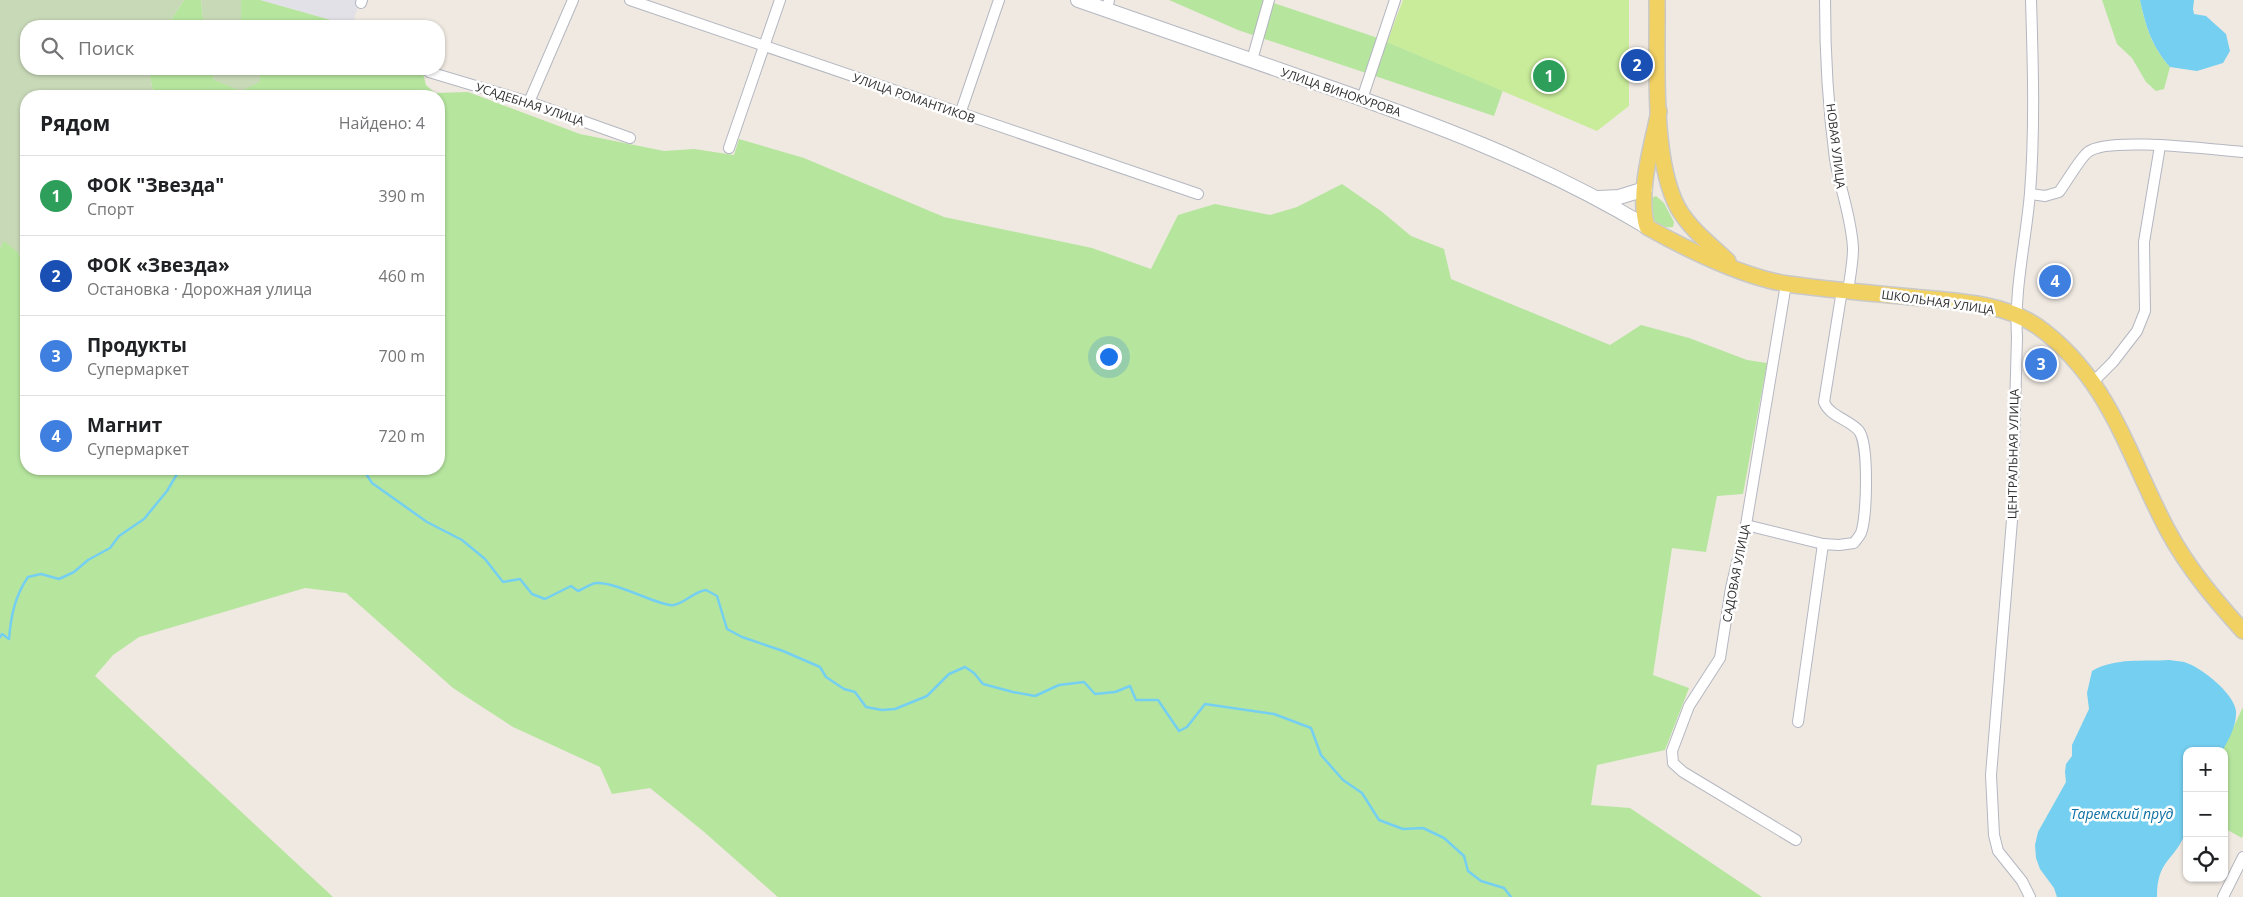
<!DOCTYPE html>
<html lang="ru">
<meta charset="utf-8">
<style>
:root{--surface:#fff;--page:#f6f6f6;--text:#202124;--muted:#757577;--line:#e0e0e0;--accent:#2563eb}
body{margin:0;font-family:"Open Sans",sans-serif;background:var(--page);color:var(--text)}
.controls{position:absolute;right:15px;bottom:15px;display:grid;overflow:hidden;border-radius:10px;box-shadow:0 1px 4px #0004}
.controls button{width:45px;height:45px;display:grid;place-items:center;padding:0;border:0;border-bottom:1px solid var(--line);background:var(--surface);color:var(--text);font:25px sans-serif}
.you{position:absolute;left:1108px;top:356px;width:18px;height:18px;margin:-12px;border:4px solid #fff;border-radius:50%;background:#1a73e8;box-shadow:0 0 0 8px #1a73e833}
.badge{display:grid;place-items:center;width:32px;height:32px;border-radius:50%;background:var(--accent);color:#fff;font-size:16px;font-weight:700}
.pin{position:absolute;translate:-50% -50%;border:2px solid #fff;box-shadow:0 1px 5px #0006}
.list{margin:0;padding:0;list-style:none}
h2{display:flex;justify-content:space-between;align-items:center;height:65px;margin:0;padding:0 20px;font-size:21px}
h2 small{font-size:16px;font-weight:400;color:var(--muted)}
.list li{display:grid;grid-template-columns:32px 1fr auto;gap:15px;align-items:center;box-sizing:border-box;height:80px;padding:0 20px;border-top:1px solid var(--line)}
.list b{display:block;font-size:19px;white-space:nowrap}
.list p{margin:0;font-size:16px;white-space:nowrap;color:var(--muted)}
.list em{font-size:16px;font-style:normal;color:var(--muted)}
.icon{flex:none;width:28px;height:28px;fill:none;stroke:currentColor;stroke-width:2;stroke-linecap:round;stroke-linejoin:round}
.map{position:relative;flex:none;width:2243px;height:897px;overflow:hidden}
.search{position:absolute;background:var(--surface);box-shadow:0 1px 4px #0004;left:20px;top:20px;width:425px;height:55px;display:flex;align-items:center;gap:12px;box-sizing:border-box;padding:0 18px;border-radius:20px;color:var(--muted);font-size:19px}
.panel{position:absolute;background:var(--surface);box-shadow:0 1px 4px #0004;left:20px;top:90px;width:425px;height:385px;border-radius:20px}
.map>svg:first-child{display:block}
</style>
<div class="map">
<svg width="2243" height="897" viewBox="0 0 2243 897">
<rect width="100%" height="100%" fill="#efe9e1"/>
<path fill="#e3e1e8" d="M 260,0 L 360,0 L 352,26 Z"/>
<g fill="#b6e59e">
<path d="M 184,0 L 201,0 L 204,26 L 167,26 Z"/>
<path d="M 241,0 L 260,0 L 352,26 L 241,26 Z"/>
<path d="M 1169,0 L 1265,0 L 1375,37 L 1503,90 L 1494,116 L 1238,30 Z"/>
<path d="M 2102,0 L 2140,0 C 2146,28 2151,45 2170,67 L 2164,89 L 2156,91 L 2146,82 L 2132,58 L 2117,44 Z"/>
<path d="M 151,69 L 212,69 L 214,80 L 260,82 L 260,69 L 422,69 L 426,85 L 435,93 L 468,92 L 580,134 L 664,151 L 694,149 L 734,155 L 739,139 L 804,158 L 944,217 L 1092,248 L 1151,269 L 1178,215 L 1215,204 L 1270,215 L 1297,207 L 1342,184 L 1381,211 L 1411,236 L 1444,249 L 1451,279 L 1610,345 L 1641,325 L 1689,338 L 1747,360 L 1767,363 L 1743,494 L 1717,496 L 1706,552 L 1672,548 L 1653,675 L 1689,688 L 1665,750 L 1597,765 L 1591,805 L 1630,808 L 1762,897 L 778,897 L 703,831 L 650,788 L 612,794 L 600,767 L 513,727 L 453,688 L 346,593 L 305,588 L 139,637 L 113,655 L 95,676 L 333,897 L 0,897 L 0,248 L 4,240 L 18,252 L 26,267 L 26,469 L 439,469 L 439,96 L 154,96 L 150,77 Z"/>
<path d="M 1656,196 L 1664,203 L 1674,222 L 1673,227 C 1653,229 1650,215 1649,199 Z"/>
<path d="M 2243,707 L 2243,835 L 2242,838 L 2224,828 L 2224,751 L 2222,751 Z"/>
</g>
<g fill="#c8d9b8">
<path d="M 0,0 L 184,0 L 167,26 L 26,26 L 26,69 L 151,69 L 150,77 L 154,96 L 26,96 L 26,267 L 18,252 L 4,241 L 0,248 Z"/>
<path d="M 201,0 L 241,0 L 241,26 L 204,26 Z"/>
<path d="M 212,69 L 260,69 L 260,82 L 241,91 L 214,80 Z"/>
</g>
<path fill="#c9ec9a" d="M 1403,0 L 1629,0 L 1629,106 L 1597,131 L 1387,42 Z"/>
<g fill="#75cff0">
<path d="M 2140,0 L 2194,0 L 2193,9 L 2194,14 L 2206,16 L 2226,34 L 2230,51 L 2223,63 L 2197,71 L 2170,67 C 2151,45 2146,27 2140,0 Z"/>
<path d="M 2169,660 C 2174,661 2180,661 2184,662 C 2201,667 2234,693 2236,711 C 2237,724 2229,740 2222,751 L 2187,751 C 2187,766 2190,821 2186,832 C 2174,862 2157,859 2157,897 L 2057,897 L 2054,888 L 2040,869 L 2036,858 L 2035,845 L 2038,832 L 2066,782 L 2065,772 L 2066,764 L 2072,756 L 2072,745 L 2089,709 L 2087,693 L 2092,671 C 2116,657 2143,662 2169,660 Z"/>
</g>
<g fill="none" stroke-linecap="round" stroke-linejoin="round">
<g stroke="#75cff0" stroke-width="2.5">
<path d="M 363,469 L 372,483 L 427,522 L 462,540 L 485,559 L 503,582 L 520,579 L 532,594 L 545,599 L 571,586 L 578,591 C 583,589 590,584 596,583 C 616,581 662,608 674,605 C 685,603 693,592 706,590 L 717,596 L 727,629 L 742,637 L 783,651 L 820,667 L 826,677 L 844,689 L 855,692 L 866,707 L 882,710 L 895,709 L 927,696 L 949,674 L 965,667 L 974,673 L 983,684 L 1013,692 L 1035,696 L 1059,685 L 1084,682 L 1095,694 L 1115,692 L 1130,686 L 1136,700 L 1158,700 L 1179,731 L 1187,727 L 1205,704 L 1274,714 L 1311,728 L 1321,755 L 1343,780 L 1362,793 L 1379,820 L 1403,829 L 1423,828 L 1444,838 L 1464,856 L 1468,871 L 1481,881 L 1504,888 L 1511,897"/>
<path d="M 0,637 L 2,634 L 9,639 C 11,615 15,596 28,577 L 41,574 L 59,579 L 74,572 L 88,560 L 110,548 L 119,536 L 144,519 L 167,491 L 180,469"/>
</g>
<g stroke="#b4b7c1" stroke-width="12">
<g id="minor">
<path d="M 630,0 L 1198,194"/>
<path d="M 1825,0 C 1825,53 1828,107 1835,159 C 1840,189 1852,219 1853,249 C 1853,262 1850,277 1848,291"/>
<path d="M 361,3 L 362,0"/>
<path d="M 1107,10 L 1109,0"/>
<path d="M 1252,60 L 1269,0"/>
<path d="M 429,72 L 529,102 L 630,138"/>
<path d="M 1362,99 L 1395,0"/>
<path d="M 529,102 L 573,0"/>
<path d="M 960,114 L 999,0"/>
<path d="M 729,148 L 780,0"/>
<path d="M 2030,194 L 2045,196 L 2059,192 C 2066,183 2080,158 2088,152 C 2108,136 2214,150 2243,152"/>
<path d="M 1786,284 L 1746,525 L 1731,588 L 1720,658 L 1689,706 L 1672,751 L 1673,763 L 1683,772 L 1796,840"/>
<path d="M 2093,382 L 2113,362 L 2137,331 L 2145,311 L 2144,242 L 2160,146"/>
<path d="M 1746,525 L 1823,544"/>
<path d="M 1798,722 L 1823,544 L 1839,545 L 1854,543 C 1856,540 1859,537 1861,533 C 1867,517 1869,444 1859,431 C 1849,419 1830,417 1824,402 L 1842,290"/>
<path d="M 2030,897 L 2022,881 L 1998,851 L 1994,835 L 1991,775 L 2012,520 L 2017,337 C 2014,289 2026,241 2030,193 C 2035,129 2033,64 2031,0"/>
<path d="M 2223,897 L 2243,857"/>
</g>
</g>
<g stroke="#b4b7c1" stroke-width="16">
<g id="secondary">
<path d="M 1078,0 C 1156,27 1233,54 1311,81 C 1427,121 1541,163 1647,227"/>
<path d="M 1599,198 L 1619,197 L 1645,189"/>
</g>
</g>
<g stroke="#c9c9c9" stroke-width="18">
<g id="primary">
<path d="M 1657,0 C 1658,58 1651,158 1678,208 C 1690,229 1711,245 1728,261"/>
<path d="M 1659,111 C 1652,146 1637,193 1647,227 C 1684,248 1745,278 1788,284 C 1829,290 1871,293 1912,297 C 1953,301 2002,302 2037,326 C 2110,378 2128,456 2168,531 C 2188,568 2215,600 2243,631"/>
</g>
</g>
<use href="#minor" stroke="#fff" stroke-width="10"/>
<use href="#secondary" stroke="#fff" stroke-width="14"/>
<use href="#primary" stroke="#f2d163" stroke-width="15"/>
</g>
<g text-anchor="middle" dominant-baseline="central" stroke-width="5" stroke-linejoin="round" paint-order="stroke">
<g font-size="12" fill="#2e2e2e" stroke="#fff">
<text transform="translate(1341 92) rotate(19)">УЛИЦА ВИНОКУРОВА</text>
<text transform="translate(914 98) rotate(19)">УЛИЦА РОМАНТИКОВ</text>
<text transform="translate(530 104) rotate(18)">УСАДЕБНАЯ УЛИЦА</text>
<text transform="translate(1836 146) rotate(83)">НОВАЯ УЛИЦА</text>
<text transform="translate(1938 302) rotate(8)">ШКОЛЬНАЯ УЛИЦА</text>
<text transform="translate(2013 454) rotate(-89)">ЦЕНТРАЛЬНАЯ УЛИЦА</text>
<text transform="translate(1736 573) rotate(-79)">САДОВАЯ УЛИЦА</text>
</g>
<g font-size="14" font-style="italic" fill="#0d6fa3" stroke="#fff">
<text x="2122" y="813">Таремский пруд</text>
</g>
</g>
</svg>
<div class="controls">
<button>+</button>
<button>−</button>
<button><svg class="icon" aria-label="locate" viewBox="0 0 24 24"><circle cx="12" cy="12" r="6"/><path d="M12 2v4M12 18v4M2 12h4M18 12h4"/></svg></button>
</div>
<div class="you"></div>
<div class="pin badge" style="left:1549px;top:76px;background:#2e9e5b">1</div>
<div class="pin badge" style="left:1637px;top:65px;background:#1a4fb4">2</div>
<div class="pin badge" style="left:2041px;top:364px;background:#3f7fe0">3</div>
<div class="pin badge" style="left:2055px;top:281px;background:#3f7fe0">4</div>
<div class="search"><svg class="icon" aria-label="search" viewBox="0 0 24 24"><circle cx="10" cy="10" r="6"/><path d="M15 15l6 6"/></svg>Поиск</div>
<section class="panel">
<h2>Рядом<small>Найдено: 4</small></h2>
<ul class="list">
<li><span class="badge" style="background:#2e9e5b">1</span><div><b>ФОК &quot;Звезда&quot;</b><p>Спорт</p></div><em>390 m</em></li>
<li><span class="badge" style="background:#1a4fb4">2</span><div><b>ФОК «Звезда»</b><p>Остановка · Дорожная улица</p></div><em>460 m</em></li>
<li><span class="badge" style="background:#3f7fe0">3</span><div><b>Продукты</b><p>Супермаркет</p></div><em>700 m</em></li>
<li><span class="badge" style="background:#3f7fe0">4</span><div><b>Магнит</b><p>Супермаркет</p></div><em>720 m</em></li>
</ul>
</section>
</div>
